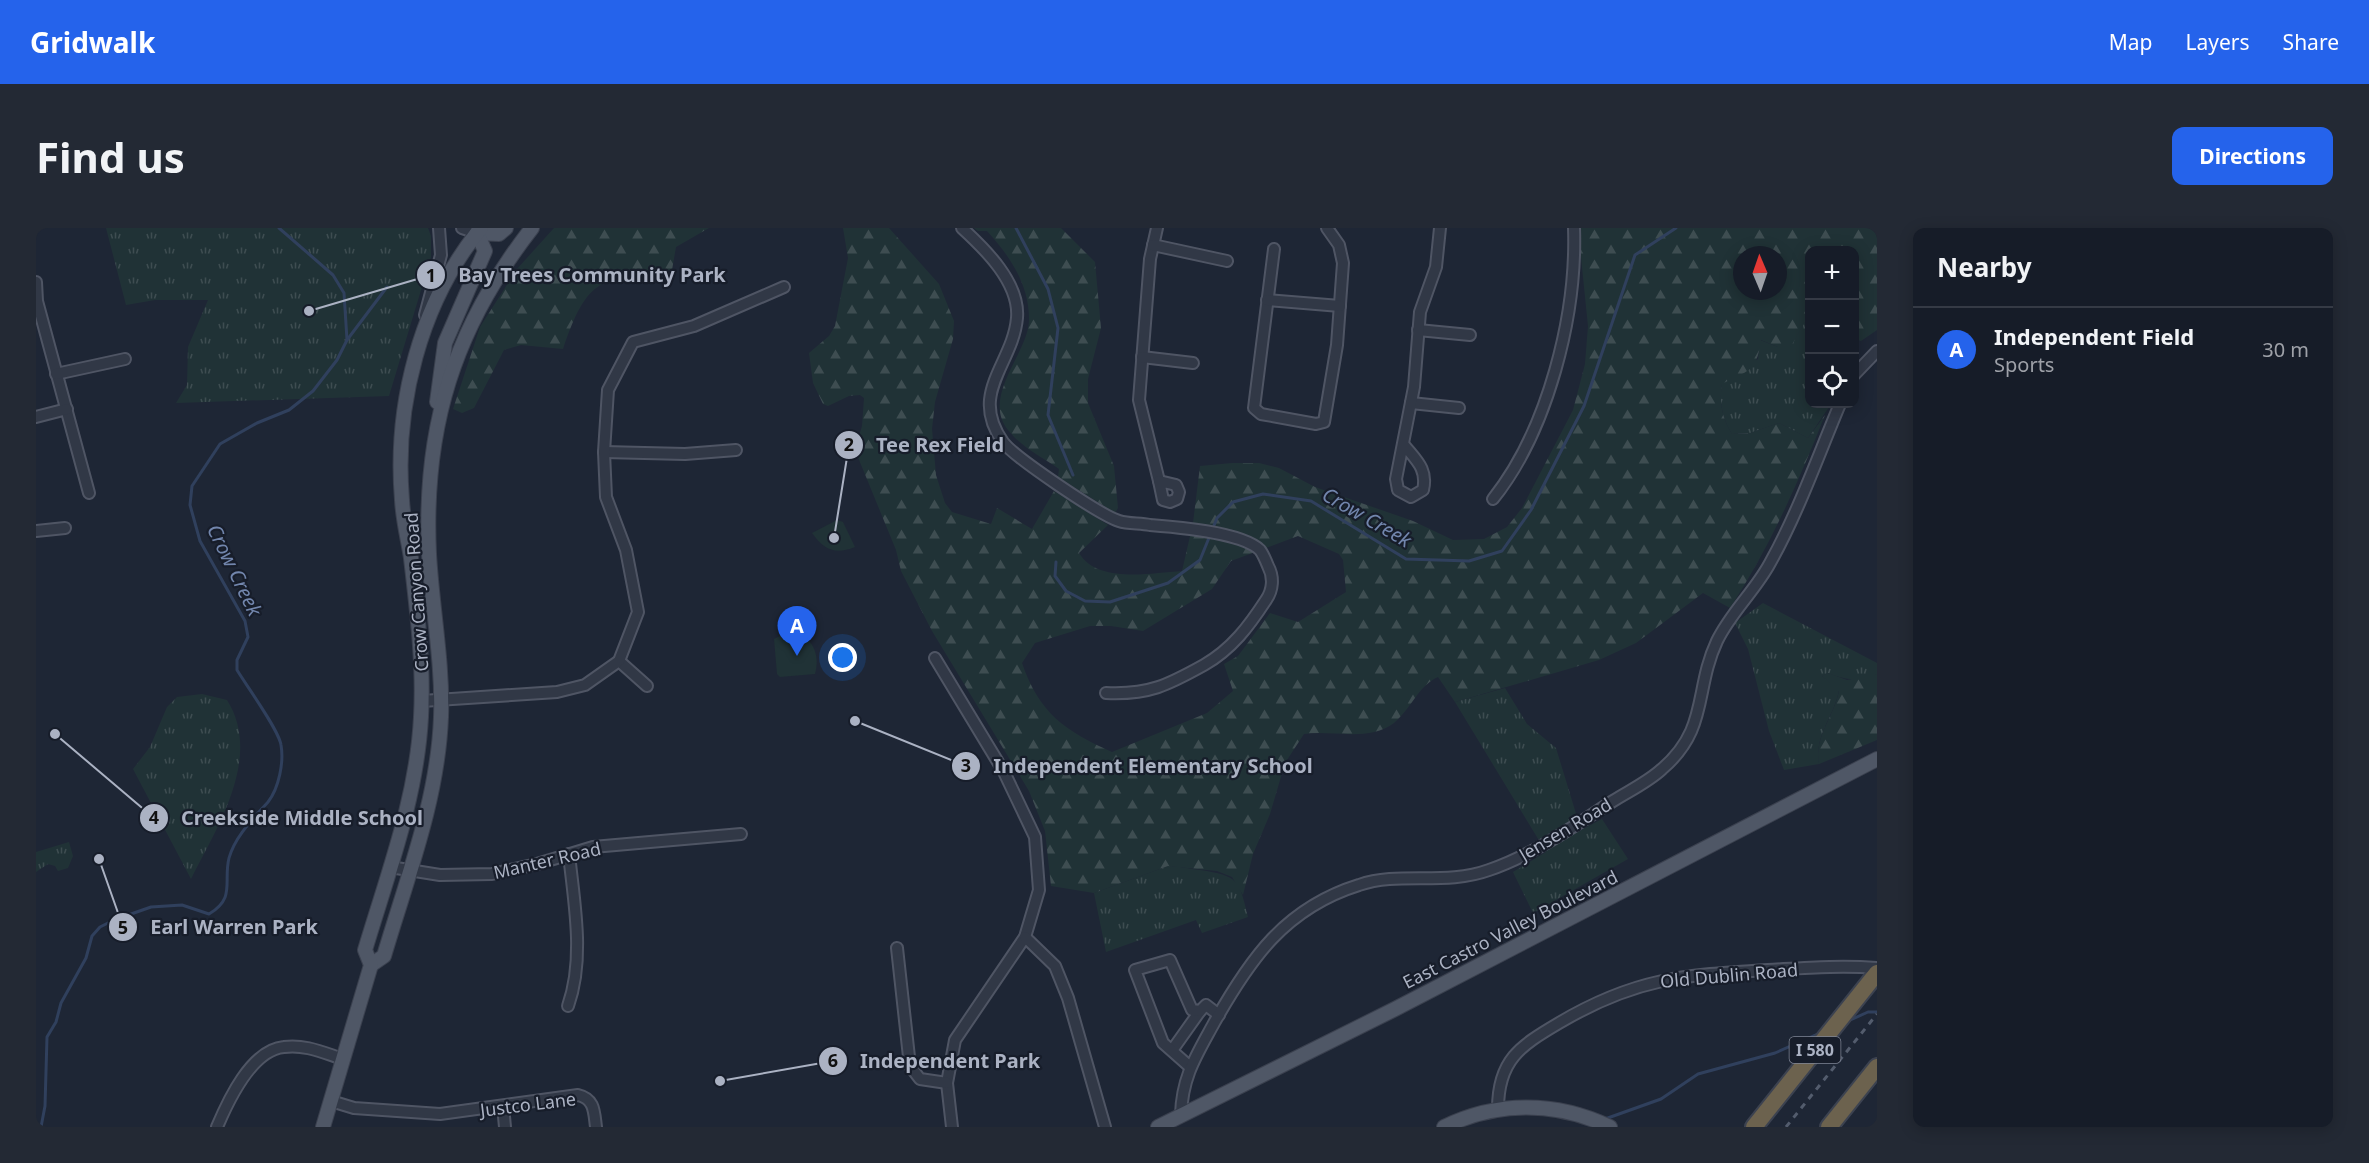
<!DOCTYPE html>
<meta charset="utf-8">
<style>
:root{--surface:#161c28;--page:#232934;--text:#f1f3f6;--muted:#9ea1a8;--line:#353a45;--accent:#2563eb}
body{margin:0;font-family:"Noto Sans",sans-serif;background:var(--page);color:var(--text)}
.controls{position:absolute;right:18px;top:18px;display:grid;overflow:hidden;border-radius:12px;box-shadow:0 3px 15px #0003}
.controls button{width:54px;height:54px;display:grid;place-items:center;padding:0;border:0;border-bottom:2px solid var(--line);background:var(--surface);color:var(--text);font:30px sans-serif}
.compass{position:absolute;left:1697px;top:18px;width:54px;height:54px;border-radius:50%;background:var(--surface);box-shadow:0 3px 15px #0003;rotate:358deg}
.you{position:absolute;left:807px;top:430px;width:21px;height:21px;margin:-15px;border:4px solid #fff;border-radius:50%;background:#1a73e8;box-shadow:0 0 0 9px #1a73e833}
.badge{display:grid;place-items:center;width:39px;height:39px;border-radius:50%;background:var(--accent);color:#fff;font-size:20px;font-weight:700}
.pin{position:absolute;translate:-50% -50px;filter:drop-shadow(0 2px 3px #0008)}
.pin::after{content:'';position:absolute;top:32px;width:21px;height:18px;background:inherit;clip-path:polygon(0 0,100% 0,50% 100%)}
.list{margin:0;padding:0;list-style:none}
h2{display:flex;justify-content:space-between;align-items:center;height:78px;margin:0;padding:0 24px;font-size:26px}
h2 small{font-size:20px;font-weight:400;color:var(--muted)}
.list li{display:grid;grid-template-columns:39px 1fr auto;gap:18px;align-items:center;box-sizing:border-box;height:84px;padding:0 24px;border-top:2px solid var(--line)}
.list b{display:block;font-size:22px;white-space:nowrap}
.list p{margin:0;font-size:20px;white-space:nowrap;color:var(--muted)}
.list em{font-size:20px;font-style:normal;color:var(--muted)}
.icon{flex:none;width:33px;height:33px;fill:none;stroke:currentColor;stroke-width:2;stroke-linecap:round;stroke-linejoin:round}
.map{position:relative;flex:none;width:1841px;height:899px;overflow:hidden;border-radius:12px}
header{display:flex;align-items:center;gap:36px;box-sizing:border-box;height:84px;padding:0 30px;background:var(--accent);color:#fff}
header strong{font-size:28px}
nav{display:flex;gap:33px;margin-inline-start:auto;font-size:21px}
.intro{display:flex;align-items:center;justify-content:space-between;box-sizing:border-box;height:144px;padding:0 36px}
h1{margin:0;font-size:42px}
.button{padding:15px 27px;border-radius:12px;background:var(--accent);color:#fff;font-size:21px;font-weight:700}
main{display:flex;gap:36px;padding:0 36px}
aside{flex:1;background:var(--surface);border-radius:12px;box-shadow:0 3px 15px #0003}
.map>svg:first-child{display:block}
</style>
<header>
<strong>Gridwalk</strong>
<nav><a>Map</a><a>Layers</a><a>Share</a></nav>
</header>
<div class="intro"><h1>Find us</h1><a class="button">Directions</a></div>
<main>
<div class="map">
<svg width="1841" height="899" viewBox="0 0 1841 899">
<defs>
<pattern id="grass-tufts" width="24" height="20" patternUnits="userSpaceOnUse" patternTransform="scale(1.5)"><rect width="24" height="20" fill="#203236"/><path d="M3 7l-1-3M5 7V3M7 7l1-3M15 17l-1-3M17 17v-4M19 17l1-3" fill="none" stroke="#3e4d51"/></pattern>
<pattern id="forest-firs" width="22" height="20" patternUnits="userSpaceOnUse" patternTransform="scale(1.5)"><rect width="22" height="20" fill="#203236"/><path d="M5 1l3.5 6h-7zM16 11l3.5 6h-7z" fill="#3e4d51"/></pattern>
</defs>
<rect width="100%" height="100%" fill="#1e2635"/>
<g fill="url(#grass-tufts)">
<path d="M 70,0 L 392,0 L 395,8 L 395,29 L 353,168 L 140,175 L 151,157 L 152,119 L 172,72 L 119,72 L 90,77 Z"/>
<path d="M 1773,87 L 1774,176 L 1795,176 L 1772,210 L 1743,195 L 1714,205 L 1696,206 C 1686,190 1683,174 1686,155 L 1722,131 L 1724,112 L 1742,119 L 1754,119 Z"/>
<path d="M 1727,375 L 1841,435 L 1841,446 C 1821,453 1812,453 1792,445 L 1786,448 L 1803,462 C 1798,489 1778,507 1783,536 L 1748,542 L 1733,503 L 1712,421 L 1699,395 Z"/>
<path d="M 1469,460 L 1491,496 L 1520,520 L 1545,602 L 1566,591 L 1592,631 L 1497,685 L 1477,644 L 1510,624 L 1419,474 Z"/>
<path d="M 166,466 L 191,472 C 227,529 181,599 155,651 L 97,541 L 114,519 L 131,479 L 141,469 Z"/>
<path d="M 33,614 L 37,628 L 32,640 L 22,643 L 19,638 L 12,636 L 0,644 L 0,624 Z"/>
<path d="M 1132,638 C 1143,638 1153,641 1164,642 C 1202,648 1203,651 1212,689 L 1166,705 L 1160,692 L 1070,724 L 1058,665 Z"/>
</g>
<g fill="url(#forest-firs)" fill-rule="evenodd">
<path d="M 518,0 L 673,0 L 640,19 L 636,42 C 564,51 552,48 527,121 L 485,117 L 468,122 L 438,180 L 426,185 L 417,181 L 444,99 L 481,41 Z"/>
<path d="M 807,0 L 853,0 L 903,56 L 918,93 L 917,111 L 899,174 L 896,201 L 900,247 L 909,275 L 916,284 L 955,296 L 961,280 L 996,301 L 1018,263 L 1072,297 L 1043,325 C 1062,356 1114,345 1146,343 L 1157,295 L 1164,238 L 1196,235 L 1223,235 L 1243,240 L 1279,259 L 1377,293 L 1417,312 L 1448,311 L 1471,299 L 1486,280 L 1537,182 L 1549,136 L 1552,98 L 1542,0 L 1841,0 L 1841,102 L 1825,113 L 1819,111 L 1818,22 L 1774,22 L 1773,87 L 1754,120 L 1742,119 L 1725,112 C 1720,146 1713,141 1686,156 C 1683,174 1686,190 1696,206 L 1714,205 L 1743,195 L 1772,210 L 1789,187 C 1762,255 1734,319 1694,380 L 1667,365 L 1600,415 L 1563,432 L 1419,474 L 1402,449 C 1382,458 1375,481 1358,495 C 1334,514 1296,502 1268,506 L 1249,535 L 1234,586 L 1217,626 L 1207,667 L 1196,649 L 1181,643 L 1132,638 L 1058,665 L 1015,658 L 1009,603 L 993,563 L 896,403 L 865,343 L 860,322 L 819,222 L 826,198 L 828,170 L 824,167 L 813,168 L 792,178 L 787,176 L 777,155 L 773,125 L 793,108 L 799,98 L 812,30 ZM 1706,27 L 1742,27 L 1742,63 L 1706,63 ZM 1262,308 L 1303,326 L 1307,332 L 1310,364 L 1262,394 L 1234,385 L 1202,428 L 1188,436 L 1197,463 L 1171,485 L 1076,524 C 1029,503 1003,485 986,435 L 999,415 L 1054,398 L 1075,398 L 1107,403 L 1176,361 L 1195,333 Z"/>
<path d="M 938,0 L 1025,0 L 1059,34 L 1065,100 L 1052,151 L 1052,175 L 1078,238 L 1082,280 L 1079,285 L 1022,249 L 1023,241 C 1006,229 985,219 972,202 C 945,169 992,125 993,93 C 994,58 974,28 951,3 L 942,3 Z"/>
<path d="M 1792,445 L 1811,452 L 1841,446 L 1841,512 L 1783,536 C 1778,508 1798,489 1803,463 L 1786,448 Z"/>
</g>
<g fill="#203236">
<path d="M 801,292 L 807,294 L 819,319 C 799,327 788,322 776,305 Z"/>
<path d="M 752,404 C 775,405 785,425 779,446 L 744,449 L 741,446 L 738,411 Z"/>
</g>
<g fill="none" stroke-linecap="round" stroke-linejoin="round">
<g stroke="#30405d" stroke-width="3">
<path d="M 243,0 L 297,47 L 308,65 L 311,112"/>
<path d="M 980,0 L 1012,61 L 1022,100 L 1012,187 L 1037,247"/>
<path d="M 1020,334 L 1019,348 L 1030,363 L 1049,373 L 1074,374 L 1132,355 L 1164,332 L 1181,290 L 1197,274 L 1227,266 L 1275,273 L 1370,331 L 1433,333 L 1466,323 L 1495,282 L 1548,178 L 1599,27 L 1640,0"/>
<path d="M 1812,793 L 1832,784 L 1841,784"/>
<path d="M 1569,891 L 1625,871 L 1662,846 L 1739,825 L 1784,805"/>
<path d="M 5,899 L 9,878 L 11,809 L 20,794 L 25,775 L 50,730 L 56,708 L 64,699 L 78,692 L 115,679 L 146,677 L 173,686 C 200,670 187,654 193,630 C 199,608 218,590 232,574 C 243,560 248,534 245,517 C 243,502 210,457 201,442 L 201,432 L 212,409 L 209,393 L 164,313 L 154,277 L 156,258 L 184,216 L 221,195 L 253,182 L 277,163 L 301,132 L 311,112 L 351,59"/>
</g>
<g stroke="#4f5564" stroke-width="14">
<g id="minor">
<path d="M 426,0 L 441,5"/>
<path d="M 926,0 C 949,21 984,55 981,90 C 977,136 932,165 967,214 C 978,229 1064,287 1083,293 C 1092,296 1104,295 1114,297 C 1140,299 1205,304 1224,322 C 1227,326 1230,333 1232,338 C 1238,349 1237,362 1230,372 C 1213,398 1196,421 1168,437 C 1132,457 1113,467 1070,465"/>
<path d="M 1121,0 L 1114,31 L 1103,172 L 1123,253"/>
<path d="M 1117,17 L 1191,33"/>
<path d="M 1238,21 L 1218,180 L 1225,186 L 1280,196 L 1288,194 L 1301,117 L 1307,35 L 1303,17 L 1291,0"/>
<path d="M 0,54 L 1,73 L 53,265"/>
<path d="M 1231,72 L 1304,78"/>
<path d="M 389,87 L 405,27 L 403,0"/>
<path d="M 1382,102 L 1434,107"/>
<path d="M 1106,129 L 1157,135"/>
<path d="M 20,146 L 89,131"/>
<path d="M 1818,147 L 1841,123"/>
<path d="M 1375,175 L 1423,180"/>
<path d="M 0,189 L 31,181"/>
<path d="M 1368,217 C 1380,232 1392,241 1387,262 L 1375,269 L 1362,262 L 1360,251 L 1378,159 L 1384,84 L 1400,39 L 1404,0"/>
<path d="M 568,224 L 649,226 L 700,222"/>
<path d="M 1123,253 L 1140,257 L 1143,264 L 1141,271 L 1134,274 L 1127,272 Z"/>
<path d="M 1457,271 C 1512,202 1541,87 1538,0"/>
<path d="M 0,303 L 29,300"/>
<path d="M 899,430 L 968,544 L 999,609 L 1003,662 L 989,709 L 919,812 L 911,855 L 916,899"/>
<path d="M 583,433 L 611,458"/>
<path d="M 386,473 L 521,464 L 549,457 L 583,433 L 602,384 L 590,322 L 570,269 L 568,224 L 572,162 L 597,114 L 658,98 L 748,59"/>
<path d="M 354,639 L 404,647 L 456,646 L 501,636 L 557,619 L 705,606"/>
<path d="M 989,709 L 1019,738 L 1032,770 L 1069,899"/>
<path d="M 861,720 L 874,838 L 884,851 L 911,855"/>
<path d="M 532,778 C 549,730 538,675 533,626"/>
<path d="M 1137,821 L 1164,783"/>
<path d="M 1153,838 L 1127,815 L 1099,742 L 1134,732 L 1156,782 L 1164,783 L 1170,777 L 1183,787"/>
<path d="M 295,873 L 318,880 L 404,886 L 542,867 C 559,871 558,884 560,899"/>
<path d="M 467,878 L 469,899"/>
<path d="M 1462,881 C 1462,832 1484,818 1523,795 C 1599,750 1647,747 1732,742 C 1768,740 1804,737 1841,740"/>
<path d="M 1145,887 C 1146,849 1160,828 1178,795 C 1214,731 1249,680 1323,657 C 1364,643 1409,658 1453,642 C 1497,627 1538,598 1577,573 C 1593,563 1612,554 1626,541 C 1673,501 1658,462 1681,413 C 1695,384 1719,363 1734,335 C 1762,285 1782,228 1804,176"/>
<path d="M 181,899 C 192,873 215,822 248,819 C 269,816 288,825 307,831"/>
</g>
</g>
<g stroke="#3b414f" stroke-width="16">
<g id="major">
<path d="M 441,5 L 463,6 L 470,0"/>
<path d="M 401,174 L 409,115 L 449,23 L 441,5"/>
<path d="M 335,737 L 348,728 C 371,650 402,571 405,489 C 407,435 396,380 393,326 C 387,199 418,100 496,0"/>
<path d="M 287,899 L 335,737 L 329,722 C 352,645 381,569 385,489 C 388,436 381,382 375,330 C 372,311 367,292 366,272 C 358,178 384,74 445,0"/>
<path d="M 1122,899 L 1359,781 L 1841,531"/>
<path d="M 1408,899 C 1461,873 1520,873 1574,899"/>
</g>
</g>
<g stroke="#3c4250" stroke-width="20">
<g id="highway">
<path d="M 1718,899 L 1841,745"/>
<path d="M 1793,899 L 1841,839"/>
</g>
</g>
<use href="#minor" stroke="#313846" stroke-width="10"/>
<use href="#major" stroke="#4f5766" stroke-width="14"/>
<use href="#highway" stroke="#6c624e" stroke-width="16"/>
<path stroke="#535c6d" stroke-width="3" stroke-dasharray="6 6" stroke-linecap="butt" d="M 1750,899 L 1841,786"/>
</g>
<g text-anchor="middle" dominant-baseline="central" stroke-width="4.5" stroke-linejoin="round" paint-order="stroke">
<rect fill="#171d2a" stroke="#7f8595" stroke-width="1.5" x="1753.5" y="809" width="51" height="26" rx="4.5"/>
<g font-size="16" font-weight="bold" fill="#abb2c3">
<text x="1779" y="822">I 580</text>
</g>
<g font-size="18" fill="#abb2c3" stroke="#171d2a">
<text transform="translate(380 364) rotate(-94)">Crow Canyon Road</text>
<text transform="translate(1529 601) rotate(-31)">Jensen Road</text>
<text transform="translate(511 632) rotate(-13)">Manter Road</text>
<text transform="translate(1474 701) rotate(-27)">East Castro Valley Boulevard</text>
<text transform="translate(1693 747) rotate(-5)">Old Dublin Road</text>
<text transform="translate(492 876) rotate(-7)">Justco Lane</text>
</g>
<g font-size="20" font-style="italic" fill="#7286ad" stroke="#171d2a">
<text transform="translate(1331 289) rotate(30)">Crow Creek</text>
<text transform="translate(199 342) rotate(64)">Crow Creek</text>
</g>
</g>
<path fill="none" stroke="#abb2c3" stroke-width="2" d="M273 83L395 47M798 310L813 217M819 493L930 538M19 506L118 590M63 631L87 699M684 853L797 833"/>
<g fill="#abb2c3" stroke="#171d2a" stroke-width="2">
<circle cx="273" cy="83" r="6"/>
<circle cx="798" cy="310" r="6"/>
<circle cx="819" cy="493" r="6"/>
<circle cx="19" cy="506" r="6"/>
<circle cx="63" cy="631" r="6"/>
<circle cx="684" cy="853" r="6"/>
<circle cx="395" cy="47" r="15"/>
<circle cx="813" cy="217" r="15"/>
<circle cx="930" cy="538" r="15"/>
<circle cx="118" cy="590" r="15"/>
<circle cx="87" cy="699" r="15"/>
<circle cx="797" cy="833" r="15"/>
</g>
<g font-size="18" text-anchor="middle" font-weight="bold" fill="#111">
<text x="395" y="54">1</text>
<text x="813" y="223">2</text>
<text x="930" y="544">3</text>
<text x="118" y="596">4</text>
<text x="87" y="706">5</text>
<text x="797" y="839">6</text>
</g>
<g font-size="20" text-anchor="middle" font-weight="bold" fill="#abb2c3" stroke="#171d2a" stroke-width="4.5" stroke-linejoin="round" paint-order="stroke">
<text x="556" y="54">Bay Trees Community Park</text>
<text x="904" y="224">Tee Rex Field</text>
<text x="1117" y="545">Independent Elementary School</text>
<text x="266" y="597">Creekside Middle School</text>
<text x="198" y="706">Earl Warren Park</text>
<text x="914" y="840">Independent Park</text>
</g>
</svg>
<div class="controls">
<button>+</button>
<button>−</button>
<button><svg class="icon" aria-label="locate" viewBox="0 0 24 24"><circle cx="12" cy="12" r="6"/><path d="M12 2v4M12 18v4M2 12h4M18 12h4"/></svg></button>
</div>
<svg class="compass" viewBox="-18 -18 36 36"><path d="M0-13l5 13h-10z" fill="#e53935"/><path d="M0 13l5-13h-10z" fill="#9ea1a8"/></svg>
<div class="you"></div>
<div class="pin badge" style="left:761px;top:428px">A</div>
</div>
<aside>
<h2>Nearby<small></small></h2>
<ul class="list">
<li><span class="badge">A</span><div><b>Independent Field</b><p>Sports</p></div><em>30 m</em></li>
</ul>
</aside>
</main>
